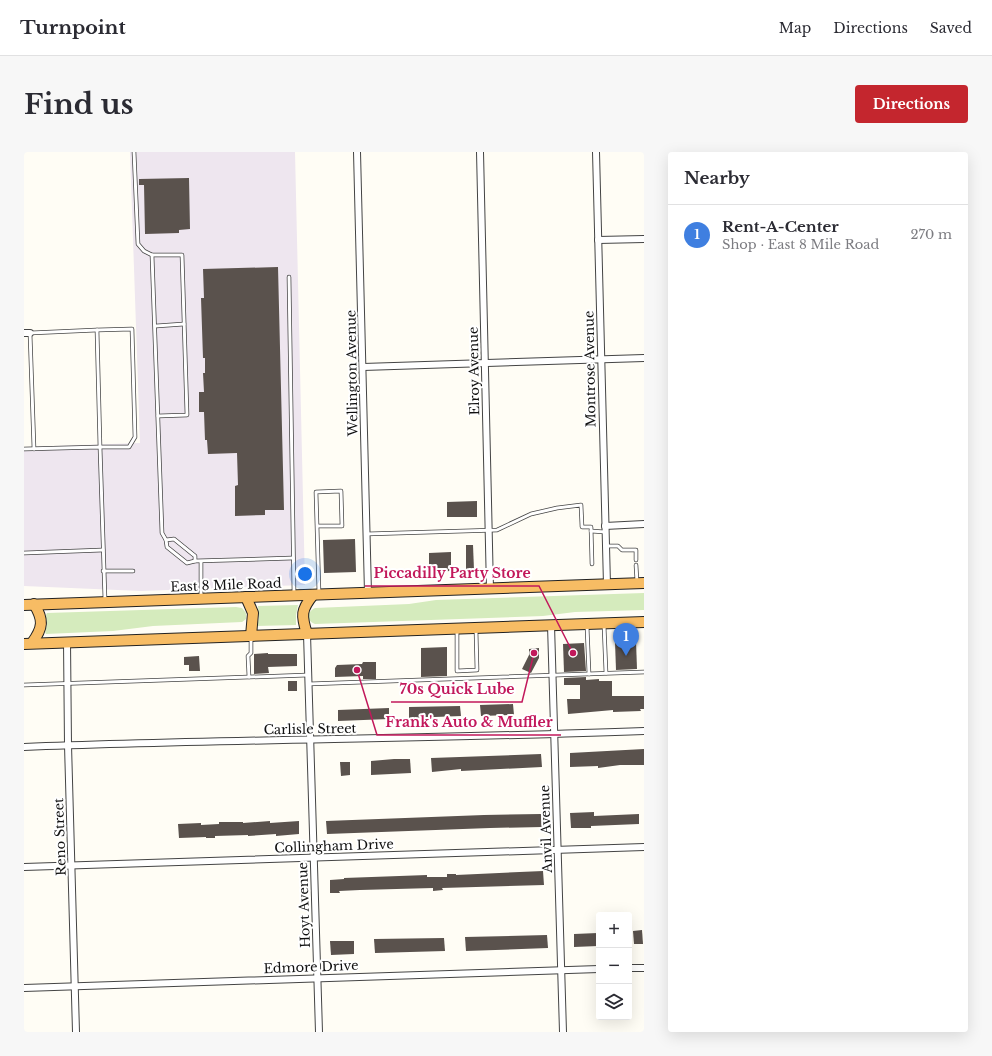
<!DOCTYPE html>
<meta charset="utf-8">
<style>
:root{--surface:#fff;--page:#f7f7f7;--text:#2b2b33;--muted:#7c7c81;--line:#e1e1e2;--accent:#c4262e}
body{margin:0;font-family:"Libre Baskerville",serif;background:var(--page);color:var(--text)}
.controls{position:absolute;right:12px;bottom:12px;display:grid;overflow:hidden;border-radius:4px;box-shadow:0 4px 16px #0002}
.controls button{width:36px;height:36px;display:grid;place-items:center;padding:0;border:0;border-bottom:1px solid var(--line);background:var(--surface);color:var(--text);font:20px sans-serif}
.you{position:absolute;left:281px;top:422px;width:14px;height:14px;margin:-10px;border:3px solid #fff;border-radius:50%;background:#1a73e8;box-shadow:0 0 0 6px #1a73e833}
.badge{display:grid;place-items:center;width:26px;height:26px;border-radius:50%;background:var(--accent);color:#fff;font-size:13px;font-weight:700}
.pin{position:absolute;translate:-50% -33px;filter:drop-shadow(0 1px 2px #0008)}
.pin::after{content:'';position:absolute;top:21px;width:14px;height:12px;background:inherit;clip-path:polygon(0 0,100% 0,50% 100%)}
.list{margin:0;padding:0;list-style:none}
h2{display:flex;justify-content:space-between;align-items:center;height:52px;margin:0;padding:0 16px;font-size:17px}
h2 small{font-size:13px;font-weight:400;color:var(--muted)}
.list li{display:grid;grid-template-columns:26px 1fr auto;gap:12px;align-items:center;box-sizing:border-box;height:60px;padding:0 16px;border-top:1px solid var(--line)}
.list b{display:block;font-size:15px;white-space:nowrap}
.list p{margin:0;font-size:13px;white-space:nowrap;color:var(--muted)}
.list em{font-size:13px;font-style:normal;color:var(--muted)}
.icon{flex:none;width:22px;height:22px;fill:none;stroke:currentColor;stroke-width:2;stroke-linecap:round;stroke-linejoin:round}
.map{position:relative;flex:none;width:620px;height:880px;overflow:hidden;border-radius:4px}
header{display:flex;align-items:center;gap:24px;box-sizing:border-box;height:56px;padding:0 20px;background:var(--surface);border-bottom:1px solid var(--line)}
header strong{font-size:19px}
nav{display:flex;gap:22px;margin-inline-start:auto;font-size:14px}
.intro{display:flex;align-items:center;justify-content:space-between;box-sizing:border-box;height:96px;padding:0 24px}
h1{margin:0;font-size:28px}
.button{padding:10px 18px;border-radius:4px;background:var(--accent);color:#fff;font-size:14px;font-weight:700}
main{display:flex;gap:24px;padding:0 24px}
aside{flex:1;background:var(--surface);border-radius:4px;box-shadow:0 4px 16px #0002}
.map>svg:first-child{display:block}
</style>
<header>
<strong>Turnpoint</strong>
<nav><a>Map</a><a>Directions</a><a>Saved</a></nav>
</header>
<div class="intro"><h1>Find us</h1><a class="button">Directions</a></div>
<main>
<div class="map">
<svg width="620" height="880" viewBox="0 0 620 880">
<rect width="100%" height="100%" fill="#fffdf5"/>
<path fill="#eee6ef" d="M 106,0 L 271,0 L 281,433 L 117,439 L 0,434 L 0,295 L 116,291 Z"/>
<g fill="#d5ebbd">
<path d="M 620,441 L 620,458 L 551,460 L 519,464 L 291,472 C 281,468 283,460 291,456 L 385,452 L 412,448 Z"/>
<path d="M 274,453 L 272,463 L 272,473 L 233,474 L 235,467 L 234,454 Z"/>
<path d="M 212,455 L 218,456 L 222,461 L 222,467 L 218,470 L 129,474 L 89,479 L 22,482 L 21,480 L 23,473 L 22,463 L 23,461 Z"/>
</g>
<g fill="#5a524d">
<path d="M 165,26 L 166,77 L 155,78 L 155,81 L 121,82 L 120,33 L 115,33 L 115,27 Z"/>
<path d="M 254,115 L 260,358 L 241,358 L 241,363 L 211,364 L 211,334 L 214,333 L 213,301 L 184,302 L 183,288 L 181,288 L 180,260 L 175,260 L 175,240 L 180,240 L 179,221 L 181,221 L 181,206 L 179,206 L 177,146 L 180,146 L 179,117 Z"/>
<path d="M 453,349 L 453,365 L 423,365 L 423,350 Z"/>
<path d="M 331,387 L 332,420 L 300,421 L 299,388 Z"/>
<path d="M 442,393 L 449,393 L 450,418 L 442,419 Z"/>
<path d="M 427,400 L 427,419 L 405,420 L 405,401 Z"/>
<path d="M 612,489 L 613,517 L 592,518 L 591,490 Z"/>
<path d="M 560,491 L 562,519 L 540,520 L 539,492 Z"/>
<path d="M 423,495 L 423,524 L 397,525 L 397,496 Z"/>
<path d="M 515,496 L 515,506 L 507,521 L 498,517 L 505,503 L 505,497 Z"/>
<path d="M 244,501 L 244,502 L 273,502 L 273,514 L 244,515 L 245,521 L 230,522 L 230,502 Z"/>
<path d="M 175,504 L 176,519 L 165,519 L 165,513 L 160,513 L 160,505 Z"/>
<path d="M 339,510 L 352,510 L 352,527 L 339,527 L 339,524 L 311,525 L 311,516 L 313,513 L 338,512 Z"/>
<path d="M 562,525 L 562,528 L 575,527 L 575,529 L 588,529 L 588,544 L 620,544 L 620,557 L 616,557 L 617,559 L 589,560 L 589,558 L 544,562 L 543,547 L 556,547 L 556,533 L 540,533 L 540,526 Z"/>
<rect x="264" y="529" width="9" height="10"/>
<path d="M 489,552 L 490,563 L 457,564 L 456,553 Z"/>
<path d="M 436,554 L 437,564 L 385,566 L 385,555 Z"/>
<path d="M 365,556 L 365,567 L 314,569 L 314,558 Z"/>
<path d="M 620,597 L 620,613 L 596,613 L 574,616 L 574,614 L 546,615 L 546,601 Z"/>
<path d="M 517,602 L 518,615 L 437,619 L 437,617 L 408,620 L 407,606 Z"/>
<path d="M 370,607 L 386,607 L 387,621 L 347,623 L 347,609 Z"/>
<path d="M 316,610 L 326,610 L 326,623 L 317,624 Z"/>
<path d="M 570,660 L 570,664 L 615,662 L 615,672 L 567,674 L 567,676 L 547,676 L 546,661 Z"/>
<path d="M 517,662 L 518,675 L 466,676 L 303,682 L 302,669 L 460,663 Z"/>
<path d="M 246,669 L 246,671 L 275,669 L 275,682 L 252,684 L 252,682 L 224,684 L 224,683 L 191,684 L 191,686 L 182,686 L 182,685 L 155,686 L 154,672 L 177,671 L 177,673 L 195,672 L 195,670 L 219,670 L 219,671 Z"/>
<path d="M 519,719 L 520,733 L 418,736 L 419,738 L 409,739 L 409,736 L 336,738 L 315,739 L 316,741 L 306,741 L 306,728 L 320,727 L 320,726 L 403,723 L 403,725 L 423,725 L 423,722 L 432,722 L 432,723 Z"/>
<path d="M 618,778 L 619,792 L 610,792 L 609,779 Z"/>
<path d="M 574,781 L 574,794 L 550,795 L 550,782 Z"/>
<path d="M 523,783 L 524,796 L 442,799 L 441,785 Z"/>
<path d="M 420,786 L 421,799 L 351,801 L 350,787 Z"/>
<path d="M 306,789 L 330,789 L 330,802 L 307,803 Z"/>
</g>
<g fill="none" stroke-linecap="round" stroke-linejoin="round">
<g stroke="#444" stroke-width="4.5">
<g id="service">
<path d="M 110,0 L 114,92 L 120,99 L 128,103 L 158,103 L 163,263 L 134,264"/>
<path d="M 128,103 L 138,381 L 142,388 L 143,395 L 163,411 L 171,409 L 269,406"/>
<path d="M 265,125 L 270,441"/>
<path d="M 132,174 L 160,172"/>
<path d="M 108,177 L 111,285 L 105,295 L 76,295 L 73,178 Z"/>
<path d="M 0,297 L 76,295 L 81,448"/>
<path d="M 10,297 L 6,181 L 73,178"/>
<path d="M 293,374 L 318,374 L 317,339 L 292,340 L 295,441"/>
<path d="M 567,379 L 581,380"/>
<path d="M 342,382 L 473,378 L 507,362 L 533,356 L 557,353 L 558,375 L 567,375 L 568,412"/>
<path d="M 142,388 L 150,387 L 171,404 L 171,409"/>
<path d="M 582,394 L 594,394 L 598,398 L 612,398 L 612,408"/>
<path d="M 0,401 L 79,398"/>
<path d="M 177,410 L 177,444"/>
<path d="M 612,413 L 613,430"/>
<path d="M 79,419 L 109,419"/>
<path d="M 580,473 L 582,521"/>
<path d="M 563,474 L 565,522"/>
<path d="M 433,478 L 433,519 L 453,518 L 452,478"/>
<path d="M 225,525 L 224,504 L 227,501 L 227,486"/>
<path d="M 284,532 L 620,520"/>
<path d="M 0,533 L 284,523"/>
</g>
</g>
<g stroke="#444" stroke-width="8">
<g id="minor">
<path d="M 333,0 L 344,441"/>
<path d="M 456,0 L 466,437"/>
<path d="M 572,0 L 583,433"/>
<path d="M 574,88 L 620,87"/>
<path d="M 0,181 L 6,181"/>
<path d="M 339,215 L 620,206"/>
<path d="M 581,374 L 620,372"/>
<path d="M 527,473 L 539,880"/>
<path d="M 283,482 L 295,880"/>
<path d="M 43,490 L 44,593 L 52,880"/>
<path d="M 0,595 C 207,587 413,587 620,579"/>
<path d="M 0,715 L 620,695"/>
<path d="M 605,816 L 620,816"/>
<path d="M 0,836 L 575,817"/>
</g>
</g>
<g stroke="#222" stroke-width="12">
<g id="trunk">
<path d="M 222,445 L 229,461 L 227,484"/>
<path d="M 0,453 L 620,431"/>
<path d="M 283,482 C 277,463 277,458 289,443"/>
<path d="M 8,491 C 19,476 20,468 10,452"/>
<path d="M 0,492 L 620,470"/>
</g>
</g>
<use href="#service" stroke="#fff" stroke-width="3"/>
<use href="#minor" stroke="#fff" stroke-width="6"/>
<use href="#trunk" stroke="#f7bc64" stroke-width="10"/>
</g>
<g text-anchor="middle" dominant-baseline="central" stroke-width="4" stroke-linejoin="round" paint-order="stroke">
<g font-size="13" fill="#111" stroke="#fff">
<text transform="translate(566 217) rotate(-91)">Montrose Avenue</text>
<text transform="translate(450 219) rotate(-91)">Elroy Avenue</text>
<text transform="translate(328 221) rotate(-91)">Wellington Avenue</text>
<text transform="translate(202 433) rotate(-2)">East 8 Mile Road</text>
<text transform="translate(286 577) rotate(-1)">Carlisle Street</text>
<text transform="translate(522 677) rotate(-92)">Anvil Avenue</text>
<text transform="translate(36 685) rotate(-92)">Reno Street</text>
<text transform="translate(310 694) rotate(-2)">Collingham Drive</text>
<text transform="translate(280 753) rotate(-92)">Hoyt Avenue</text>
<text transform="translate(287 815) rotate(-2)">Edmore Drive</text>
</g>
</g>
<path fill="none" stroke="#c2185b" stroke-width="1.5" d="M549 501L515 434H341M510 501L498 550H367M333 518L353 583H537"/>
<g fill="#c2185b" stroke="#fff" stroke-width="1.5">
<circle cx="549" cy="501" r="4"/>
<circle cx="510" cy="501" r="4"/>
<circle cx="333" cy="518" r="4"/>
</g>
<g font-size="14" text-anchor="middle" font-weight="bold" fill="#c2185b" stroke="#fff" stroke-width="4" stroke-linejoin="round" paint-order="stroke">
<text x="428" y="426">Piccadilly Party Store</text>
<text x="433" y="542">70s Quick Lube</text>
<text x="445" y="575">Frank's Auto &amp; Muffler</text>
</g>
</svg>
<div class="controls">
<button>+</button>
<button>−</button>
<button><svg class="icon" aria-label="layers" viewBox="0 0 24 24"><path d="M12 4l9 5-9 5-9-5zM3 14l9 5 9-5"/></svg></button>
</div>
<div class="you"></div>
<div class="pin badge" style="left:602px;top:504px;background:#3f7fe0">1</div>
</div>
<aside>
<h2>Nearby<small></small></h2>
<ul class="list">
<li><span class="badge" style="background:#3f7fe0">1</span><div><b>Rent-A-Center</b><p>Shop · East 8 Mile Road</p></div><em>270 m</em></li>
</ul>
</aside>
</main>
